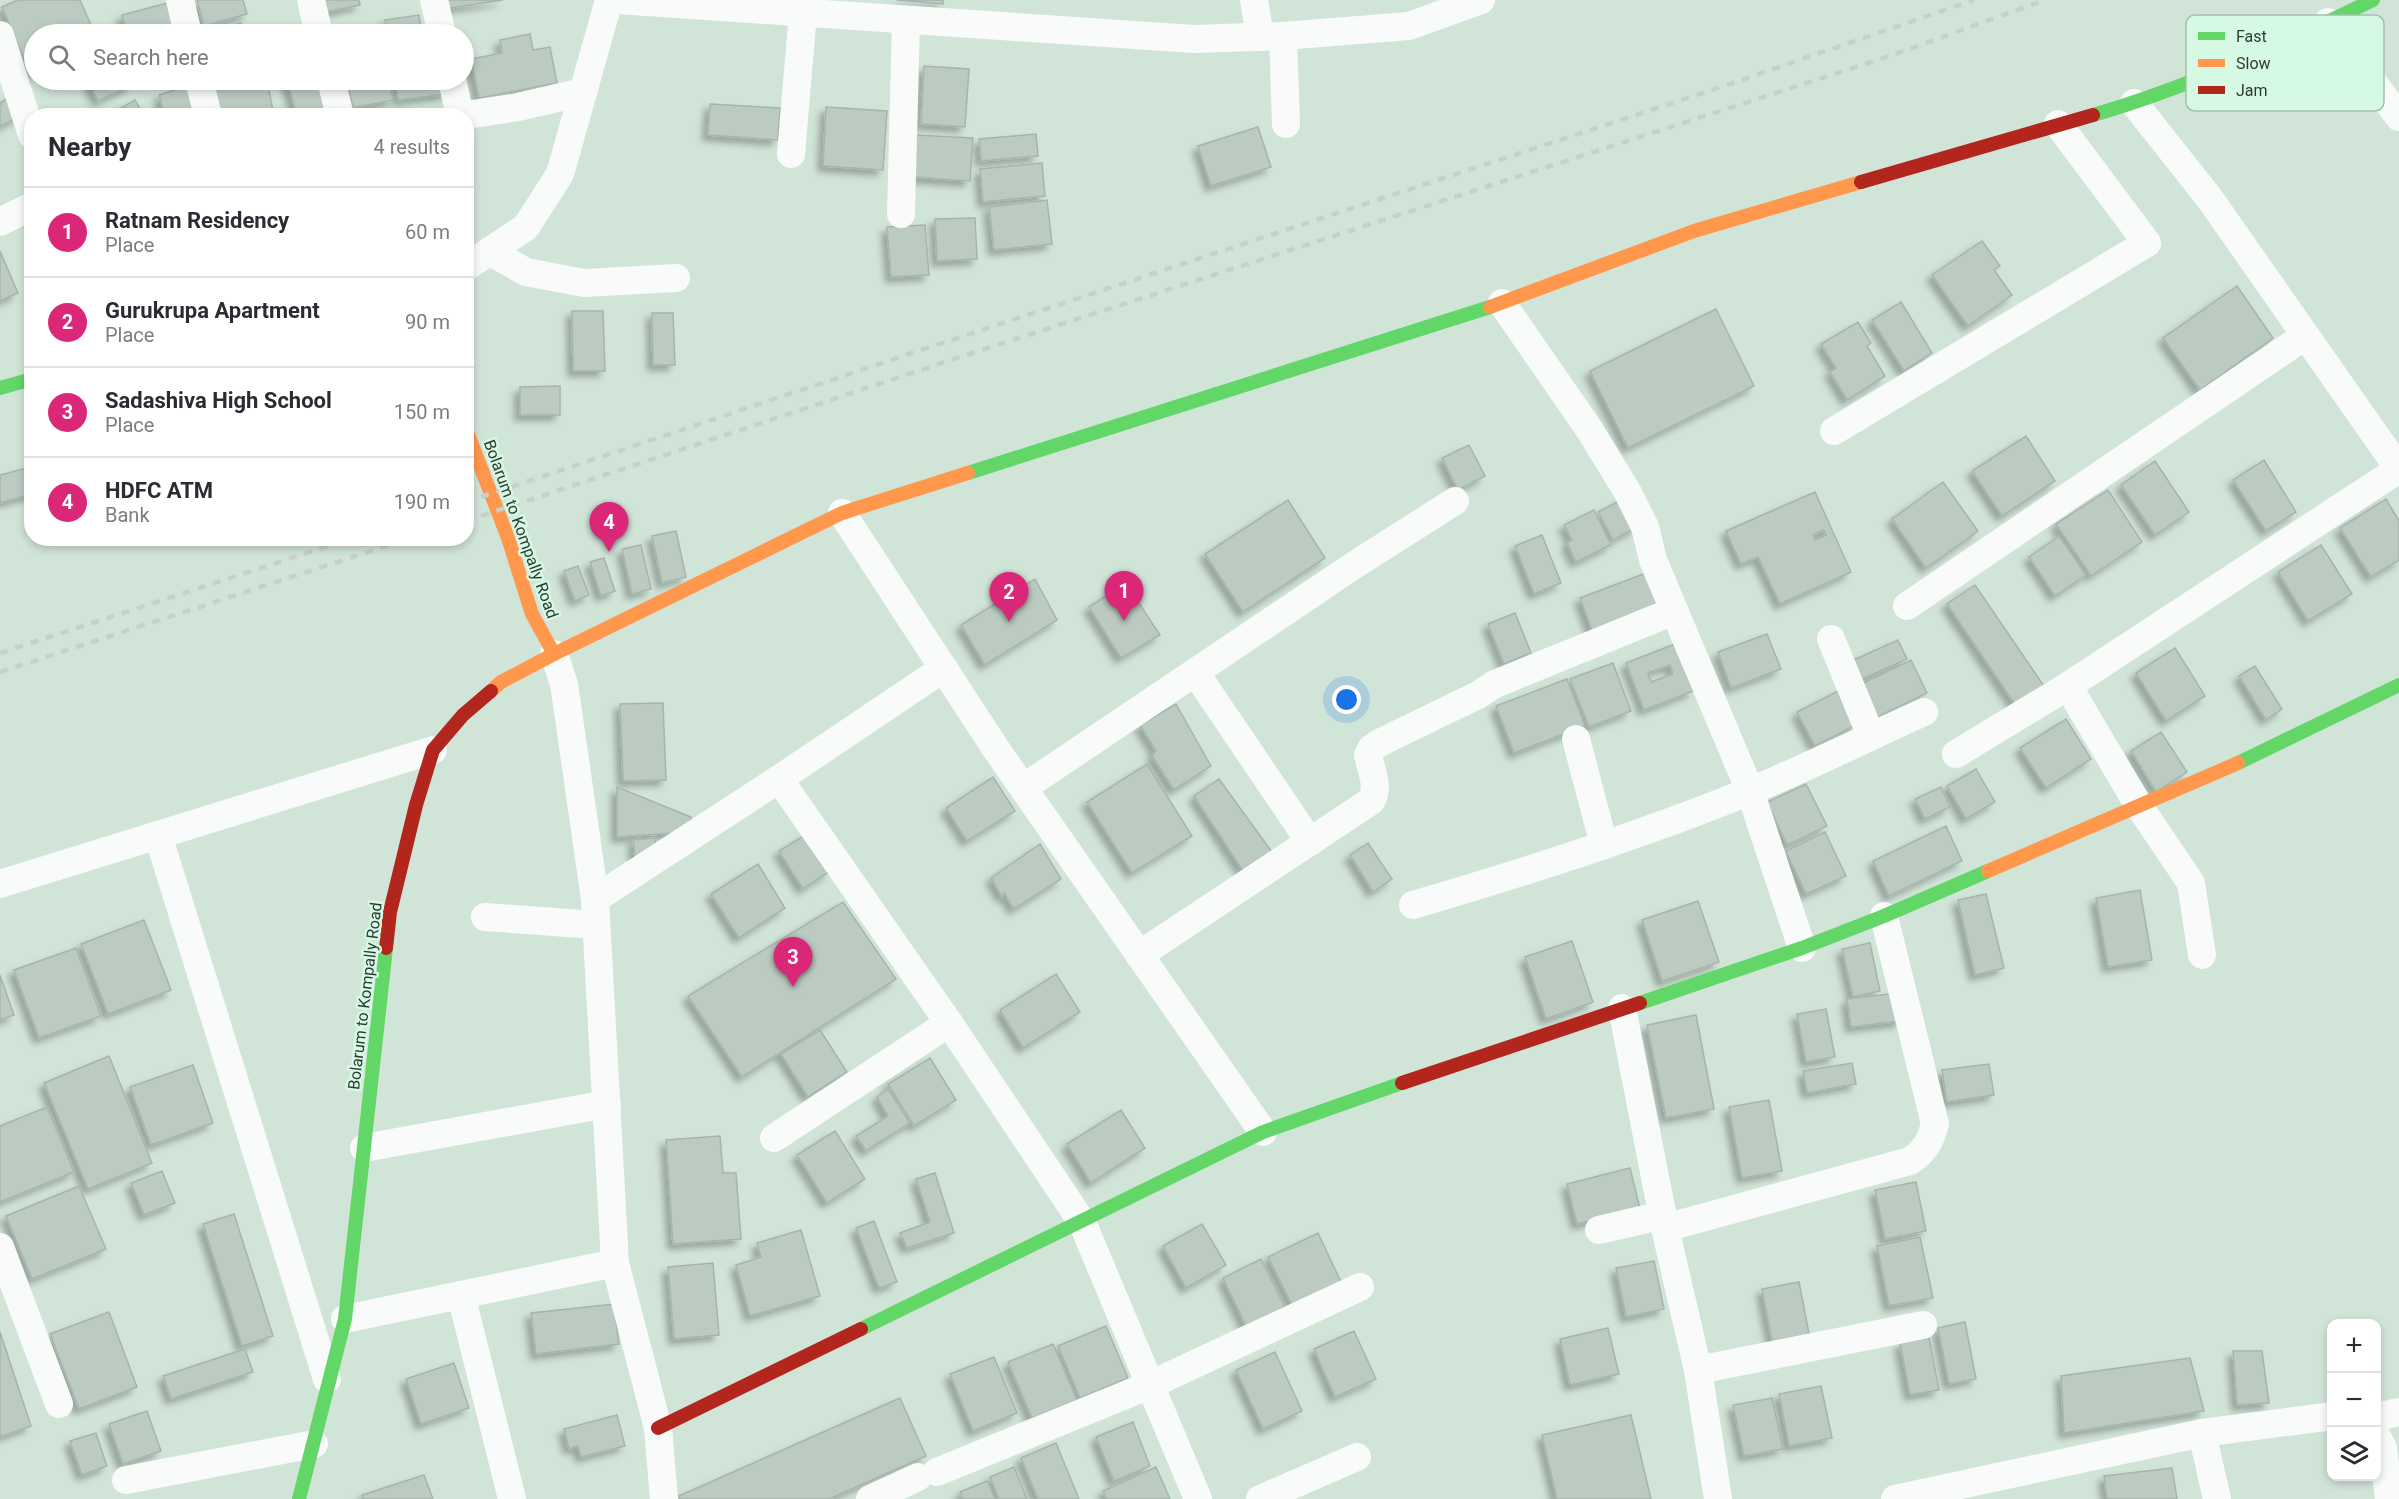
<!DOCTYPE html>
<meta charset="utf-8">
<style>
:root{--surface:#fff;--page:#f2f2f3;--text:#2b2b33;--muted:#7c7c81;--line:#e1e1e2;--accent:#db2777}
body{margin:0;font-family:Roboto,sans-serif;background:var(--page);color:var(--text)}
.controls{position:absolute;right:18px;bottom:18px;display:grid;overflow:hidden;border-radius:12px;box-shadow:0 3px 9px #0003}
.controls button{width:54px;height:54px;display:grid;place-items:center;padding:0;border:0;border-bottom:2px solid var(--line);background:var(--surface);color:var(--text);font:30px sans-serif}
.you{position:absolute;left:1347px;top:700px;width:21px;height:21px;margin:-15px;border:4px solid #fff;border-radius:50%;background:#1a73e8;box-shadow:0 0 0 9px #1a73e833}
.badge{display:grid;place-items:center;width:39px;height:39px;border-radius:50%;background:var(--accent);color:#fff;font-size:20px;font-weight:700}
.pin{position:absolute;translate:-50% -50px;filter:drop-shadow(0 2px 3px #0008)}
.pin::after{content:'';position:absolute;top:32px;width:21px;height:18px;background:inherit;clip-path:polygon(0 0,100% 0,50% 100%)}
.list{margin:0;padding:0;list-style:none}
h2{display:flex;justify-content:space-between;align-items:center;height:78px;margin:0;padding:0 24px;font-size:26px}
h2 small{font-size:20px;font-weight:400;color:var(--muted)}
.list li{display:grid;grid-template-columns:39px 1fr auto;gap:18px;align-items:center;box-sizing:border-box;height:90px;padding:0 24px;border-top:2px solid var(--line)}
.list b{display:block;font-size:22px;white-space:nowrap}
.list p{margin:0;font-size:20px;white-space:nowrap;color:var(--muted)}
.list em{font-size:20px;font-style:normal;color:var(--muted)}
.icon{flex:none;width:33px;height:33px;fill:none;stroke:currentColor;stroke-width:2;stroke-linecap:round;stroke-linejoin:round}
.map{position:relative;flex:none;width:2399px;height:1499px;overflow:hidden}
.search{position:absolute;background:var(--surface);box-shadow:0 3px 9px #0003;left:24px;top:24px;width:450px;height:66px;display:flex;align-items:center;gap:15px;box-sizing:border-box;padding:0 21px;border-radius:33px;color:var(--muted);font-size:22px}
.panel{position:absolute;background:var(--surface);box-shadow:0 3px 9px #0003;left:24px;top:108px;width:450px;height:438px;border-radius:24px}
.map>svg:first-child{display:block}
</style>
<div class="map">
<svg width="2399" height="1499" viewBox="0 0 2399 1499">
<defs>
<filter id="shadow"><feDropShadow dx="-5.5" dy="5.5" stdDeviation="3" flood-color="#0004"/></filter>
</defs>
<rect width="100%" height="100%" fill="#d1e4d8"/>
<g fill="#bccbc1" stroke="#a6b5ac" stroke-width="1.5" fill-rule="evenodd" filter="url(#shadow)">
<path d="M 18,0 L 80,0 L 95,34 L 34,34 L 34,76 L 32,77 L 2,7 Z"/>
<path d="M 197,0 L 243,0 L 247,14 L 204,26 Z"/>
<path d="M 320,0 L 359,0 L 360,5 L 322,13 Z"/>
<path d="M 442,0 L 503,0 L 444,9 Z"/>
<path d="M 897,0 L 943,0 L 943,4 Z"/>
<path d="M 175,1 L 183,34 L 127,34 L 122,15 Z"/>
<path d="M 419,15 L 422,34 L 387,34 L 385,20 Z"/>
<path d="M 241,23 L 243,34 L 202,34 L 202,33 Z"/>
<path d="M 530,34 L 533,50 L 550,47 L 557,83 L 479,98 L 471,59 L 502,53 L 500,40 Z"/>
<path d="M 924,66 L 969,69 L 965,127 L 921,124 Z"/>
<path d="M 88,80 L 129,80 L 132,85 L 98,101 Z"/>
<path d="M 235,80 L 267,80 L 274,116 L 215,116 L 209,84 Z"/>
<path d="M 287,80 L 321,80 L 329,109 L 297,116 Z"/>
<path d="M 347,80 L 389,80 L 393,100 L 353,108 Z"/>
<path d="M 395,80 L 444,80 L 447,94 L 398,100 Z"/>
<path d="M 191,85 L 200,116 L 165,116 L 159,95 Z"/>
<path d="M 12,96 L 23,114 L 0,127 L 0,103 Z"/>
<path d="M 135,100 L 144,116 L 107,116 Z"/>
<path d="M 710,104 L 780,108 L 778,140 L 708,135 Z"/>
<path d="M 826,107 L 887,111 L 883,170 L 823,166 Z"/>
<path d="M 1258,127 L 1271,167 L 1211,186 L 1198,146 Z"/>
<path d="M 1036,134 L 1038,156 L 981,161 L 979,139 Z"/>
<path d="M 915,135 L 973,138 L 970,181 L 912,177 Z"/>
<path d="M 1042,163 L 1045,196 L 983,202 L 980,169 Z"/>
<path d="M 1047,200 L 1052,244 L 994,250 L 989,207 Z"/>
<path d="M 975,218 L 977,259 L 937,261 L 935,219 Z"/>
<path d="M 925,225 L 929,275 L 891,277 L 887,227 Z"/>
<path d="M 1982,241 L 2000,266 L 1994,270 L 2012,295 L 1968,326 L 1932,275 Z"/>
<path d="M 0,251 L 18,293 L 0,301 Z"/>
<path d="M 2237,286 L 2273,338 L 2200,390 L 2163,338 Z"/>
<path d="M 1901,302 L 1932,353 L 1904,371 L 1872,320 Z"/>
<path d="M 1716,309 L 1754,386 L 1628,448 L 1590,371 Z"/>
<path d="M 572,311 L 603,311 L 605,371 L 573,371 Z"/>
<path d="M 652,313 L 673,313 L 675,365 L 653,365 Z"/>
<path d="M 1858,322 L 1871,343 L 1867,346 L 1885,376 L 1847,400 L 1830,372 L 1836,368 L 1821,344 Z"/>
<path d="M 560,386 L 560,415 L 520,415 L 520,387 Z"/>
<path d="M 2026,436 L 2055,481 L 2002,516 L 1972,471 Z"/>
<path d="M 1469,445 L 1485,476 L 1458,490 L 1442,458 Z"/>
<path d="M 2264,460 L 2296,512 L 2266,531 L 2233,480 Z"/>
<path d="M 2155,461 L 2189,512 L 2155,535 L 2121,485 Z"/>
<path d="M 31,467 L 32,494 L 0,503 L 0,475 Z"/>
<path d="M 1943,482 L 1978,531 L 1926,568 L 1892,519 Z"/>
<path d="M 2108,490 L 2142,542 L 2091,576 L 2056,524 Z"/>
<path d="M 1815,492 L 1851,572 L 1780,604 L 1758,557 L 1741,564 L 1726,531 ZM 1824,530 L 1826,535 L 1815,540 L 1813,535 Z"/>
<path d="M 1623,499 L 1637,527 L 1613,540 L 1598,512 Z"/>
<path d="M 2386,499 L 2399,521 L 2399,560 L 2371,577 L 2340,528 Z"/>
<path d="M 1288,500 L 1325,558 L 1243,612 L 1205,554 Z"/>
<path d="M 1594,510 L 1611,545 L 1576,562 L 1567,543 L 1572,540 L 1564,525 Z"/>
<path d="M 676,531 L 686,577 L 662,583 L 652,536 Z"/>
<path d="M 1542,535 L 1561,583 L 1534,594 L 1515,546 Z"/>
<path d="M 2059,536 L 2086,575 L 2055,596 L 2029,557 Z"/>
<path d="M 641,545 L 651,589 L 632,594 L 622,549 Z"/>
<path d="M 2321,545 L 2352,594 L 2308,621 L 2278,572 Z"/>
<path d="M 604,558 L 615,591 L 601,596 L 590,562 Z"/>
<path d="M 578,566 L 589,595 L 575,601 L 564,571 Z"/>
<path d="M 1646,573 L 1660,608 L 1593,633 L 1580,598 Z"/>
<path d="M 1035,579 L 1057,620 L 985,665 L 961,625 Z"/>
<path d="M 1126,583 L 1160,635 L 1121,658 L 1089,607 Z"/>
<path d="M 1975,585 L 2044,686 L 2016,706 L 1947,604 Z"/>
<path d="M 1515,613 L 1531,653 L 1504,664 L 1488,624 Z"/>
<path d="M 1767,634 L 1781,669 L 1731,688 L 1718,652 Z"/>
<path d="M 1898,640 L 1907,659 L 1860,680 L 1851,661 Z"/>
<path d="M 1675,644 L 1693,691 L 1644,710 L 1626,663 ZM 1670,665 L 1673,674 L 1651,682 L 1648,673 Z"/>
<path d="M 2175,648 L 2205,696 L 2166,721 L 2136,673 Z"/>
<path d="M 1911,660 L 1927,693 L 1875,718 L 1859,685 Z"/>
<path d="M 1613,663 L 1631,711 L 1589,727 L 1570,679 Z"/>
<path d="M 2255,666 L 2282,709 L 2266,720 L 2239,676 Z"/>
<path d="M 1567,679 L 1585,726 L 1514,753 L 1496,706 Z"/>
<path d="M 1840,690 L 1858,724 L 1815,746 L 1797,712 Z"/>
<path d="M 663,703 L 666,780 L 623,781 L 620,704 Z"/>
<path d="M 1176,704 L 1211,766 L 1174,790 L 1152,756 L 1156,751 L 1140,725 Z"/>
<path d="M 2066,719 L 2091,759 L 2046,788 L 2020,748 Z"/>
<path d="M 2161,732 L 2187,772 L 2156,792 L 2131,751 Z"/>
<path d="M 1147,764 L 1192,836 L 1132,873 L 1087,802 Z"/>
<path d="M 1976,769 L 1995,802 L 1966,819 L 1947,786 Z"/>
<path d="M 993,777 L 1015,811 L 967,841 L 946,808 Z"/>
<path d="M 1219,779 L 1272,852 L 1243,871 L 1194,796 Z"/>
<path d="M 1806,784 L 1827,826 L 1787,845 L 1767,802 Z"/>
<path d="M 617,787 L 691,817 L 690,832 L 617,837 Z"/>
<path d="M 1941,787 L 1950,807 L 1925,819 L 1915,799 Z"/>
<path d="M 1946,826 L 1962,861 L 1889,896 L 1873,861 Z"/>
<path d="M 1825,832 L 1846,876 L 1806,894 L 1786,851 Z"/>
<path d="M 805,835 L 829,872 L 803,889 L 779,851 Z"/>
<path d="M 655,838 L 656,856 L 635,858 L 633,840 Z"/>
<path d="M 1368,843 L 1392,879 L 1373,892 L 1350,855 Z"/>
<path d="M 1040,844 L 1061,879 L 1014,909 L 1004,893 L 1002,897 L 991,878 Z"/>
<path d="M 758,864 L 785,908 L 739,938 L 711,894 Z"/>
<path d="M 2140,890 L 2152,960 L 2108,967 L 2096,898 Z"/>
<path d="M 1986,894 L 2004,968 L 1975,975 L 1958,900 Z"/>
<path d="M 1698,901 L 1719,962 L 1662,981 L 1642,920 Z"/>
<path d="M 843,902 L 896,979 L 742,1077 L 688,996 Z"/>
<path d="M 144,920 L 171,990 L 108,1014 L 81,944 Z"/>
<path d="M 1572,941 L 1593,1002 L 1546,1019 L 1525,957 Z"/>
<path d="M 1870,943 L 1880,991 L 1853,997 L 1842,949 Z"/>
<path d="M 76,948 L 101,1016 L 39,1038 L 14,970 Z"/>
<path d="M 1056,974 L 1080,1012 L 1023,1048 L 1000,1010 Z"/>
<path d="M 0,975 L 14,1015 L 0,1020 Z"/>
<path d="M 1897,993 L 1901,1021 L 1851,1027 L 1847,999 Z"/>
<path d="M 1826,1009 L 1835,1057 L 1806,1062 L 1797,1014 Z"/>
<path d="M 1696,1015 L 1714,1109 L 1666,1118 L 1647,1025 Z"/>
<path d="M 820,1030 L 847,1072 L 808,1097 L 781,1054 Z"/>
<path d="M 109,1056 L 152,1163 L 88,1189 L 44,1083 Z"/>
<path d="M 930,1058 L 956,1100 L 914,1126 L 888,1084 Z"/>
<path d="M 1852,1063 L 1856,1084 L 1807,1093 L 1803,1071 Z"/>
<path d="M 1989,1064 L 1994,1095 L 1947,1102 L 1942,1070 Z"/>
<path d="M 193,1065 L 213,1123 L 151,1145 L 130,1087 Z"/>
<path d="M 888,1089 L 910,1123 L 866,1151 L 856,1136 L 888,1116 L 877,1097 Z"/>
<path d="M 1769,1100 L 1782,1171 L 1742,1178 L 1729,1107 Z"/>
<path d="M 47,1107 L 74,1172 L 0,1202 L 0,1126 Z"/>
<path d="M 1121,1110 L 1145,1148 L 1091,1183 L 1067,1144 Z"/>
<path d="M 835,1131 L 865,1179 L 827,1203 L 797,1155 Z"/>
<path d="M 720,1136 L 723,1173 L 736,1173 L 741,1239 L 673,1244 L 666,1140 Z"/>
<path d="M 1630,1168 L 1640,1209 L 1577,1224 L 1567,1184 Z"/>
<path d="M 162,1171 L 175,1203 L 144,1215 L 131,1183 Z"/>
<path d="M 935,1173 L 954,1233 L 907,1248 L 900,1233 L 930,1222 L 916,1179 Z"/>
<path d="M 1916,1182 L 1926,1231 L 1885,1239 L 1875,1190 Z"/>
<path d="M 79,1186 L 106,1249 L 32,1279 L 6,1216 Z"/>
<path d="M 234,1214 L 273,1336 L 242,1346 L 203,1224 Z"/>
<path d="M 874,1221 L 897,1282 L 879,1288 L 856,1228 Z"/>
<path d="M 1202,1224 L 1226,1265 L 1186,1288 L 1163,1246 Z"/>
<path d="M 801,1230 L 820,1296 L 750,1316 L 736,1265 L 761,1257 L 757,1243 Z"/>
<path d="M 1318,1233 L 1342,1284 L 1293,1307 L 1268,1257 Z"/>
<path d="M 1920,1237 L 1933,1298 L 1889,1306 L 1877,1246 Z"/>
<path d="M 1261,1259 L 1285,1307 L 1246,1326 L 1223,1278 Z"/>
<path d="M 1654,1261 L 1664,1309 L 1626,1317 L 1616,1268 Z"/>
<path d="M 713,1263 L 719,1335 L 674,1339 L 668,1267 Z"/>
<path d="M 1799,1282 L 1810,1339 L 1773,1346 L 1762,1289 Z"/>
<path d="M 614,1304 L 619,1344 L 536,1354 L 531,1313 Z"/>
<path d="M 109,1312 L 137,1387 L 79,1409 L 50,1334 Z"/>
<path d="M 1965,1322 L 1976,1379 L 1949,1384 L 1938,1328 Z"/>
<path d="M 1106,1326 L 1128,1378 L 1080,1398 L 1058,1346 Z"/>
<path d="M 1608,1328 L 1619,1374 L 1570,1385 L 1560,1339 Z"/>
<path d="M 1354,1331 L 1376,1379 L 1335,1397 L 1314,1349 Z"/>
<path d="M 0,1332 L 31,1426 L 0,1437 Z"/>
<path d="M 1929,1338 L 1939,1390 L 1910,1395 L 1900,1343 Z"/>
<path d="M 1053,1344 L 1077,1400 L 1032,1418 L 1008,1362 Z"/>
<path d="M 245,1349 L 253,1372 L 171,1399 L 163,1376 Z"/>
<path d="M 2233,1351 L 2262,1351 L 2269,1403 L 2237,1405 Z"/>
<path d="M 1275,1352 L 1302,1411 L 1263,1429 L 1236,1370 Z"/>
<path d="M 994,1357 L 1017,1413 L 973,1431 L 950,1374 Z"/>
<path d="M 2190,1358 L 2204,1411 L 2064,1433 L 2061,1376 Z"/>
<path d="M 454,1363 L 469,1408 L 421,1424 L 406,1379 Z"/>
<path d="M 1821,1386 L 1832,1438 L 1789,1446 L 1779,1394 Z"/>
<path d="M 900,1398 L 926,1456 L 829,1499 L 680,1499 L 679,1496 Z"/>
<path d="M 1772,1398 L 1783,1449 L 1744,1456 L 1733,1405 Z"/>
<path d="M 147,1411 L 161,1451 L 123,1464 L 109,1424 Z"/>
<path d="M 617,1415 L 625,1446 L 581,1457 L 578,1446 L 569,1449 L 564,1429 Z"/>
<path d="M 1631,1415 L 1651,1499 L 1557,1499 L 1542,1435 Z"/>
<path d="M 1133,1422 L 1150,1466 L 1114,1481 L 1096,1437 Z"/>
<path d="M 96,1433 L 107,1466 L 82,1475 L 70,1441 Z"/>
<path d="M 1056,1443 L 1079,1499 L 1038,1499 L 1021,1458 Z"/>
<path d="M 1014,1467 L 1027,1499 L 999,1499 L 990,1477 Z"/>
<path d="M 1156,1467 L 1170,1499 L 1107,1499 L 1103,1491 Z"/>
<path d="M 2172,1468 L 2177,1499 L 2107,1499 L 2104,1476 Z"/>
<path d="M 424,1475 L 433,1499 L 363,1499 L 362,1495 Z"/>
<path d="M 987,1481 L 995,1499 L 963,1499 L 960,1492 Z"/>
</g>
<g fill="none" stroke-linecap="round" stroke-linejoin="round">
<g stroke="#f8fbf9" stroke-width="28">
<path d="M 180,0 L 188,34"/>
<path d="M 311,0 L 319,34"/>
<path d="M 434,0 L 442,34"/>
<path d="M 617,0 L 1194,39 L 1283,36 L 1409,26 L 1481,0"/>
<path d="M 1254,0 L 1260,37"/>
<path d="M 2328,22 L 2399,117"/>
<path d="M 0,35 L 32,135"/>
<path d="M 1283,36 L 1286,124"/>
<path d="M 199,80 L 208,116"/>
<path d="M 331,80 L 340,116"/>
<path d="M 452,80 L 460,115"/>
<path d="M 2134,103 L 2210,199 L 2399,469"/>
<path d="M 460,116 L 518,107 L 583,92"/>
<path d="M 791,154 L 803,13"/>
<path d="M 901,214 L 906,20"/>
<path d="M 0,222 L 32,206"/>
<path d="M 489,251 L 526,272 L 584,283 L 676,278"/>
<path d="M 466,267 L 526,227 L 560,174 L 609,0"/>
<path d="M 1502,303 L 1589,429 L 1627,491 L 1645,527 L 1653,560 L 1750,791 L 1802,948"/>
<path d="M 1834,431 L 2147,243 L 2058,124"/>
<path d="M 842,513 L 996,749 L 1263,1132"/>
<path d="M 1907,606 L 2305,336"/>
<path d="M 1831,639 L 1871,736"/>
<path d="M 554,654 L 564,684 L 595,899 L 615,1263 L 658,1428 L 664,1499"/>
<path d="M 1195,672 L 1310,842"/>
<path d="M 2068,686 L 2139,806 L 2191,883 L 2202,955"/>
<path d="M 1576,739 L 1604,845"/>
<path d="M 1956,754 L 2068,686 L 2399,469"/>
<path d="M 779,779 L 944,668"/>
<path d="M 1023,788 L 1353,566 L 1455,501"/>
<path d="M 158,835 L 327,1379"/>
<path d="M 0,884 L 433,750"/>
<path d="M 595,899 L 779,779 L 949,1023 L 1082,1222 L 1198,1499"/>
<path d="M 1413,905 C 1526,872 1640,836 1750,791 C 1809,767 1866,738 1924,712"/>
<path d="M 485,917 L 596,925"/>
<path d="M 1139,955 L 1371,801 C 1380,787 1371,771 1368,755 L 1371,749 L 1379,743 L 1478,695 L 1495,684 L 1674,611"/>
<path d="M 1622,1008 L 1665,1228 L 1698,1370 L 1718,1499"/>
<path d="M 774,1138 L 949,1023"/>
<path d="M 364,1148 L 607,1104"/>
<path d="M 1665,1228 L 1910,1161 C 1925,1151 1930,1142 1935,1124 L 1884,916"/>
<path d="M 1599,1230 L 1663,1215"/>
<path d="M 0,1247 L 59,1404"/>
<path d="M 461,1295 L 512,1499"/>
<path d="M 345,1319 L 615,1263"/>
<path d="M 1698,1370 L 1923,1325"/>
<path d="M 2376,1417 L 2399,1412"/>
<path d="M 2202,1433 L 2332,1416"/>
<path d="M 2376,1435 L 2383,1448 L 2389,1499"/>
<path d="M 937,1472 L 1150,1385 L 1360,1287"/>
<path d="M 126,1480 L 314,1444"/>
<path d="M 870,1499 L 918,1477"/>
<path d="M 1260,1499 L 1357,1457"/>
<path d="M 1895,1499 L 2202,1433 L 2217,1499"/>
</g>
<g stroke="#63d668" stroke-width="14">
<path d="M 2093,115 C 2187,88 2285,43 2373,0"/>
<path d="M 0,388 L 32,379"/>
<path d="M 968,473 L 1490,307"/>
<path d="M 2238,763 L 2399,685"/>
<path d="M 1640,1003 L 1802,948 L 1884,916 L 1988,871"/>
<path d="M 861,1329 L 1263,1132 L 1402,1083"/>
<path d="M 299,1499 L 345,1319 L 386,948"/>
</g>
<g stroke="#ff974d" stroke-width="14">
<path d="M 1490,307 L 1694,231 L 1861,182"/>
<path d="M 466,429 L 508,538 L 532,614 L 554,654 L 501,682 L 491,691"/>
<path d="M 554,654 L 842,513 L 968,473"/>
<path d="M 1988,871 L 2238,763"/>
</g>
<g stroke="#b3261e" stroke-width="14">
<path d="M 1861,182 L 2093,115"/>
<path d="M 386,948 L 390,912 L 416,805 L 433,750 L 463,715 L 491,691"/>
<path d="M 1402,1083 L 1640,1003"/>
<path d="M 658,1428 L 861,1329"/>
</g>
<g stroke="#c9cfcb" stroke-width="4.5" stroke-dasharray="8 8" stroke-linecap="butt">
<path d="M 466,502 L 930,347 L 1721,87 L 1974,0"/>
<path d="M 466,521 L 957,358 L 1890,56 L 2045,0"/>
<path d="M 0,653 L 353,538"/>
<path d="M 0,672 L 411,538"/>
</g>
</g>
<g text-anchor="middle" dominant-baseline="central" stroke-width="5" stroke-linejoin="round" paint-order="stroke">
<g font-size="16" fill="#2d3a32" stroke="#d6f9e4">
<text transform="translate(521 529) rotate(70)">Bolarum to Kompally Road</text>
<text transform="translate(365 996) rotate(-83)">Bolarum to Kompally Road</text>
</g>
</g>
<rect x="2186" y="15" width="198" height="96" rx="9" fill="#d6f9e4" stroke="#a3c0af" stroke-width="1.5"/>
<rect x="2198" y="32" width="27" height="8" fill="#63d668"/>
<rect x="2198" y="59" width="27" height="8" fill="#ff974d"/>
<rect x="2198" y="86" width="27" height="8" fill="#b3261e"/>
<g font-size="16" fill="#2d3a32">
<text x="2236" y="42">Fast</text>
<text x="2236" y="69">Slow</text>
<text x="2236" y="96">Jam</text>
</g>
</svg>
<div class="controls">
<button>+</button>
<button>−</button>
<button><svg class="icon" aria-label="layers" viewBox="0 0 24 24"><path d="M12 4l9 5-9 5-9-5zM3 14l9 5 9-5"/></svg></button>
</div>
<div class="you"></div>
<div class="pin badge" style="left:1124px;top:621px">1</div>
<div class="pin badge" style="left:1009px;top:622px">2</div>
<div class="pin badge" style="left:793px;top:987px">3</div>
<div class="pin badge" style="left:609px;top:552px">4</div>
<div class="search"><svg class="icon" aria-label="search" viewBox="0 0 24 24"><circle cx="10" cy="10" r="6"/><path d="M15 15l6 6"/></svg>Search here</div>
<section class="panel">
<h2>Nearby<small>4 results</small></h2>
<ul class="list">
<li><span class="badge">1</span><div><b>Ratnam Residency</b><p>Place</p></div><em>60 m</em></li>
<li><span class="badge">2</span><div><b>Gurukrupa Apartment</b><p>Place</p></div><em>90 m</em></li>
<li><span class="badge">3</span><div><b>Sadashiva High School</b><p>Place</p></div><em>150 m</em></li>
<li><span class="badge">4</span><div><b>HDFC ATM</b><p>Bank</p></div><em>190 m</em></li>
</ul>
</section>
</div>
